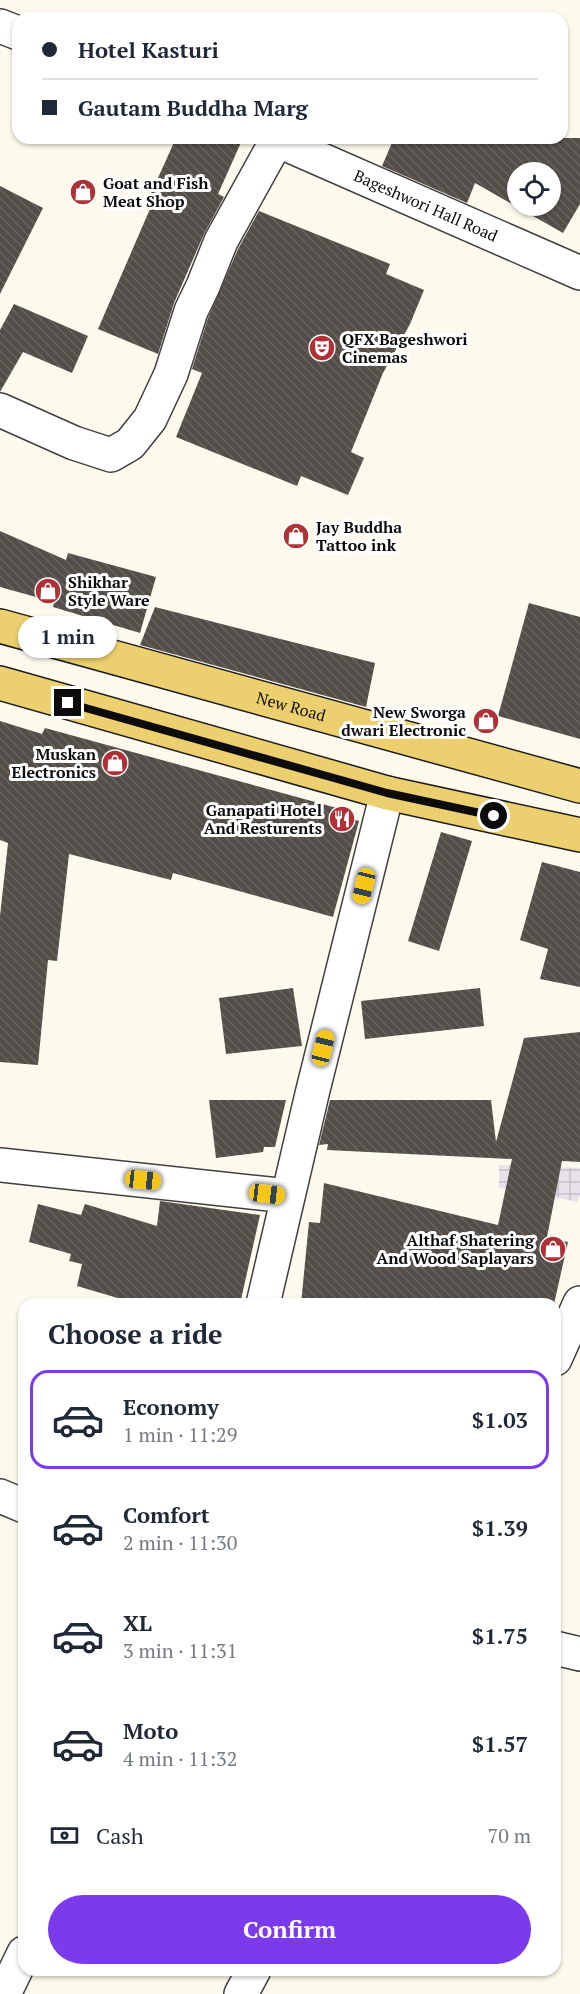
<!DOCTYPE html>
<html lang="en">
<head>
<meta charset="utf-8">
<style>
  :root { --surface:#fff; --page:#f2f2f3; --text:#1f2937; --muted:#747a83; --line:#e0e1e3; --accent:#7c3aed }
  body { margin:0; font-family:"PT Serif",serif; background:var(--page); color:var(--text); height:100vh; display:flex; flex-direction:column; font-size:22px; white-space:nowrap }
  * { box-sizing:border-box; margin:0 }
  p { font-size:20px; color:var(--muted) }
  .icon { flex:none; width:33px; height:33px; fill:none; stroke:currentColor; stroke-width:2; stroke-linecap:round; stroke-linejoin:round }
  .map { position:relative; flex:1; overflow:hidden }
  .sheet { position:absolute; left:18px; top:1298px; width:543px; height:678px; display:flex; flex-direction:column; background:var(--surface); border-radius:18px; box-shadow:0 2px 4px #0004 }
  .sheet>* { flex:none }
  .hud { position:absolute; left:12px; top:12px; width:556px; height:132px; border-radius:18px; box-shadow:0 2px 4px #0004; display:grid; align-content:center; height:132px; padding:0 30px; background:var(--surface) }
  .controls { position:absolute; left:507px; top:162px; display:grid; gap:12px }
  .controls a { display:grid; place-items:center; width:54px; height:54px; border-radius:50%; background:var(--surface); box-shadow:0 2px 4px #0004; font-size:30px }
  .end { position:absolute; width:27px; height:27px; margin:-14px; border:8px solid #0c0c0c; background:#fff; box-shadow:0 0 0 3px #fff }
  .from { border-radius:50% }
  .bubble { position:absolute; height:42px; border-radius:21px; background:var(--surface); box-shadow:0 2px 4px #0004; font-size:20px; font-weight:700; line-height:42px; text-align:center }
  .car { position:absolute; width:18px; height:36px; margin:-18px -9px; border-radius:8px; box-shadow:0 0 4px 2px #0007; background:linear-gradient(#f5c518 24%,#345 0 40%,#f5c518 0 76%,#345 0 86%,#f5c518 0) }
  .hud b { display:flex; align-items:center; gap:21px; height:57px; font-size:22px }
  .hud b+b { border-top:2px solid var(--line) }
  .hud i { width:15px; height:15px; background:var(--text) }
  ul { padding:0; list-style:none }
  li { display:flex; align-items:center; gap:18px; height:99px; margin:0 12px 9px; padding:0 18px; border:3px solid transparent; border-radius:18px }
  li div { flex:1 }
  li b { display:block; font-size:22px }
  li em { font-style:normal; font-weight:700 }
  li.selected { border-color:var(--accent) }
  li>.icon { width:54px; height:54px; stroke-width:1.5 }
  h2 { padding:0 30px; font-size:27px; line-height:72px }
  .pay { display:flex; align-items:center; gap:15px; height:66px; padding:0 30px; font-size:22px }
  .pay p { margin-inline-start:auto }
  .action { display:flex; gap:12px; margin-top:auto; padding:12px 30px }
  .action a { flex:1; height:69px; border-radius:36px; background:var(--accent); color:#fff; font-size:24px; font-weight:700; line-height:69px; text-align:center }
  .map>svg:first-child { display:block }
  .industrial { fill:url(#industrial-grid) }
  .building { fill:url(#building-back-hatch); fill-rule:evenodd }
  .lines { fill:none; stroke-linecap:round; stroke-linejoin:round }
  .minor-casing { stroke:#3f3f3f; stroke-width:36 }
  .major-casing { stroke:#1d1d1d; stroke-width:36 }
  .minor { stroke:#fff; stroke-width:33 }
  .major { stroke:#eccf6e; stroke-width:33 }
  .route { stroke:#0c0c0c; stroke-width:8 }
  .labels { text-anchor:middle; stroke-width:6; stroke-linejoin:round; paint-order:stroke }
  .poi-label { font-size:16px; font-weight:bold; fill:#0c0c0c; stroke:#fff; text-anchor:start }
  .street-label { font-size:16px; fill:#0c0c0c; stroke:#fff }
</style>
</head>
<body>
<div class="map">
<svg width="580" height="1994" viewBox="0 0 580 1994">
  <defs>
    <pattern id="industrial-grid" width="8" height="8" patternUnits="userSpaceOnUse" patternTransform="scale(1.5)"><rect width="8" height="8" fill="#e9e1ea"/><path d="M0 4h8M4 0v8" fill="none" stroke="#c7c0c8"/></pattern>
    <pattern id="building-back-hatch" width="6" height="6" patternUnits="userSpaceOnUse" patternTransform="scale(1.5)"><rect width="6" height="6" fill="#544e49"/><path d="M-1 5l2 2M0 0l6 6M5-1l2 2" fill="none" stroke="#68635f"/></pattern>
  </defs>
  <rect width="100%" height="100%" fill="#fdfaed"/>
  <path class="industrial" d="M499,1165L580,1168V1195L577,1202L541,1194L499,1188Z"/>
  <g class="building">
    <path d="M176,138H243L218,194L224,197L204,234L174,303L158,354L98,329L153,202L148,200Z"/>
    <path d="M394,138H580V204L563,233L475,183L467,203L382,166ZM518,172H550V206H518Z"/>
    <path d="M0,186L43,208L0,294Z"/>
    <path d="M259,211L390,264L386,274L424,290L410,324L383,373L351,452L364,458L348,495L301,476L297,486L176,437L202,373L192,369L208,318L238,249Z"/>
    <path d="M14,304L88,336L72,373L23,352L0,392V330Z"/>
    <path d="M0,531L66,560L68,553L156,577L140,633L53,607L54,602L0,587Z"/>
    <path d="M529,603L580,617V739L498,716Z"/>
    <path d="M155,607L375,663L366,707L140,645Z"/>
    <path d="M0,721L42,734L45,728L337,808L336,814L359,821L333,917L173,873L171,880L69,854L57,961L48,960L38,1065L0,1062V916L8,843L0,840Z"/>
    <path d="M441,832L472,841L439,951L408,941Z"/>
    <path d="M542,862L580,872V987L540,979L548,949L520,940Z"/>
    <path d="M293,988L302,1046L226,1054L219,998Z"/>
    <path d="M480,988L484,1026L365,1039L361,1001Z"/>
    <path d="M580,1032V1162L562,1161L547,1237L568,1242L554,1304H301L309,1222L320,1223L324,1183L498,1225L512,1159L327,1150L328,1144L319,1145L330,1100H491L496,1142L524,1038Z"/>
    <path d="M209,1100H286L275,1147H264L263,1152L216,1158Z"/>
    <path d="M160,1201L260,1215L240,1304H138L77,1286L82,1264L69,1261L71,1254L29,1242L38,1204L81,1215L85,1204L157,1226Z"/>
  </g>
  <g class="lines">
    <defs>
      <g id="minor">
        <path d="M0,26L18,33"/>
        <path id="s1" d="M272,138L580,273"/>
        <path d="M0,410L74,443L111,455L130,444L150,419L171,374L191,311L203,286L221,241L277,140"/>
        <path d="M0,1165L288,1196"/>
        <path d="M263,1304L312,1094L387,793"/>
        <path d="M555,1359L580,1303"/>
        <path d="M0,1496L24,1506"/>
        <path d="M555,1648L580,1654"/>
        <path d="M4,1994L24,1953"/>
        <path d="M241,1994L254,1970"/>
      </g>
      <g id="major">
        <path id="s2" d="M0,626L580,786"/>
        <path d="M0,683L387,793L580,835"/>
      </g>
    </defs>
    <use href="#minor" class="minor-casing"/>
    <use href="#major" class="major-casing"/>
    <use href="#minor" class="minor"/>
    <use href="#major" class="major"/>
  </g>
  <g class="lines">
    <path class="route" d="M68,703L387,793L494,816"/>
  </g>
  <defs>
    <symbol id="shop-disc" viewBox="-11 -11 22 22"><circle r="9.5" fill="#af3135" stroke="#fff"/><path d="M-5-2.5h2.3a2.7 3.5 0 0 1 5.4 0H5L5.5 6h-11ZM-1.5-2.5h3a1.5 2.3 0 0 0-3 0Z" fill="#fff"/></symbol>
    <symbol id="theatre-disc" viewBox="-11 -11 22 22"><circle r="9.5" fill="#af3135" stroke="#fff"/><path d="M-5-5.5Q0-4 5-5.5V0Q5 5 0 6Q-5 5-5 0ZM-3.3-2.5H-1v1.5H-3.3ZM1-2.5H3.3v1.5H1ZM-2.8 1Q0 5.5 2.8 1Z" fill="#fff"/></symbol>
    <symbol id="restaurant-disc" viewBox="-11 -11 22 22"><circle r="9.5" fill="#af3135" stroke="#fff"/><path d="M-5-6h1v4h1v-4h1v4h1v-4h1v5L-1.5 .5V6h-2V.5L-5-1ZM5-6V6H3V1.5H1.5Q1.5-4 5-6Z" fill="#fff"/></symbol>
  </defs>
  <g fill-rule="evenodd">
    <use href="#shop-disc" x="68" y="177" width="30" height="30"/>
    <use href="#theatre-disc" x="307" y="333" width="30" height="30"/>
    <use href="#shop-disc" x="281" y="521" width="30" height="30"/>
    <use href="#shop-disc" x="33" y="576" width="30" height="30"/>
    <use href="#shop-disc" x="471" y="706" width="30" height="30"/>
    <use href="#shop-disc" x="100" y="748" width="30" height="30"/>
    <use href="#restaurant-disc" x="327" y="804" width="30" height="30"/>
    <use href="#shop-disc" x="538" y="1234" width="30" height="30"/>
  </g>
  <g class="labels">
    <g class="poi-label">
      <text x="103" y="189">Goat and Fish<tspan x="103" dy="18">Meat Shop</tspan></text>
      <text x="342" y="345">QFX Bageshwori<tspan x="342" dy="18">Cinemas</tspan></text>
      <text x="316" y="533">Jay Buddha<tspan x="316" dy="18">Tattoo ink</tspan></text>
      <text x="68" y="588">Shikhar<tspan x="68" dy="18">Style Ware</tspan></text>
      <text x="466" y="718" text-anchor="end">New Sworga<tspan x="466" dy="18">dwari Electronic</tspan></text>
      <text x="96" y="760" text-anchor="end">Muskan<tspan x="96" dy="18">Electronics</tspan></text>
      <text x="322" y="816" text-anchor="end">Ganapati Hotel<tspan x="322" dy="18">And Resturents</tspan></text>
      <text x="534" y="1246" text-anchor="end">Althaf Shatering<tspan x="534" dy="18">And Wood Saplayars</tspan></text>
    </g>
    <g class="street-label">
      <text dy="6" stroke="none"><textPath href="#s1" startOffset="168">Bageshwori Hall Road</textPath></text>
      <text dy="6" stroke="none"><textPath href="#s2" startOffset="302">New Road</textPath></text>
    </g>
  </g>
</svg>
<div class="controls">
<a><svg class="icon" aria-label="locate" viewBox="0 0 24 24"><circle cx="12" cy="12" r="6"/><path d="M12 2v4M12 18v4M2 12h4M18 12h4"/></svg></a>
</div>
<i class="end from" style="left:494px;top:816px"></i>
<i class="end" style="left:68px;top:703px"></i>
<div class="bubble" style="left:18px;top:616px;width:99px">1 min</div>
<i class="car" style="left:364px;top:886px;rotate:194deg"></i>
<i class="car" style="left:323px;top:1048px;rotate:14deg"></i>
<i class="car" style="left:143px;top:1180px;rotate:96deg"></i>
<i class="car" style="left:267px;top:1194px;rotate:97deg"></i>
<div class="hud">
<b><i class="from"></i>Hotel Kasturi</b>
<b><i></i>Gautam Buddha Marg</b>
</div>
<section class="sheet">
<h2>Choose a ride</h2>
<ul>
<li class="selected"><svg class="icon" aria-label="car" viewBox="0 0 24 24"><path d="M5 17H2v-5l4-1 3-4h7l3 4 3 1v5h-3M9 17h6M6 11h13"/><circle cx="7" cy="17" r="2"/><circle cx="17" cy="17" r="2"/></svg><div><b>Economy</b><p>1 min · 11:29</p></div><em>$1.03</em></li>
<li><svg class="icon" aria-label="car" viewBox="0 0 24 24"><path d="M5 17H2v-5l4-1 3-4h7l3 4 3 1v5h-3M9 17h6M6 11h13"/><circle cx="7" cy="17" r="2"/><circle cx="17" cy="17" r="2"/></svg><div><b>Comfort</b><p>2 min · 11:30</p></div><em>$1.39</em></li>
<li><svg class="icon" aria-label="car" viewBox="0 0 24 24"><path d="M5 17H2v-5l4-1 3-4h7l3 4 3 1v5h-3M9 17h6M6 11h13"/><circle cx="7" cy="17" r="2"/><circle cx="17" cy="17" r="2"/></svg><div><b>XL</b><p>3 min · 11:31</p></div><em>$1.75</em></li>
<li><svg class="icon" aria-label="car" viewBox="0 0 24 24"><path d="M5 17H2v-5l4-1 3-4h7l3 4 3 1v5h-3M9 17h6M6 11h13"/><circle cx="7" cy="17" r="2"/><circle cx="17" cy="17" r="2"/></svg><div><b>Moto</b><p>4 min · 11:32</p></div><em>$1.57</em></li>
</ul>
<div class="pay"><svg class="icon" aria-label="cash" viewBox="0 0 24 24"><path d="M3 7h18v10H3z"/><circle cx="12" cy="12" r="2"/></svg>Cash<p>70 m</p></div>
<div class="action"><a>Confirm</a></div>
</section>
</div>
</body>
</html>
